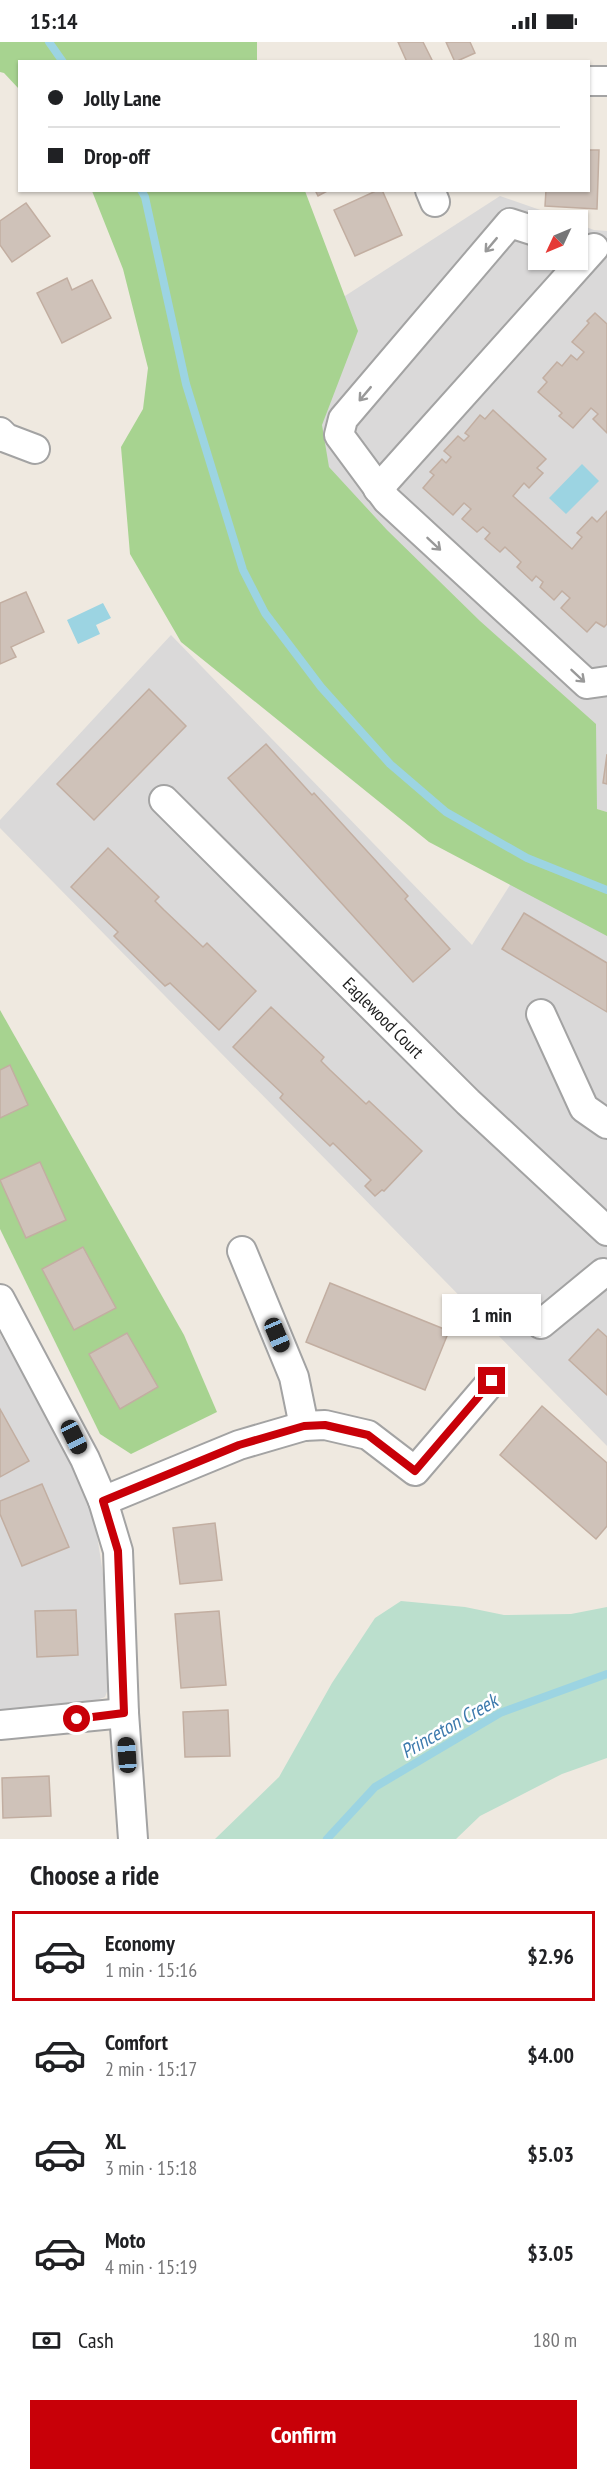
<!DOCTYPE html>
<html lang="en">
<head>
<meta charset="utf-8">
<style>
  :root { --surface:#fff; --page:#f6f6f6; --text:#202124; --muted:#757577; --line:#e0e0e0; --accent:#c80008 }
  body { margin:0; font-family:"PT Sans Narrow",sans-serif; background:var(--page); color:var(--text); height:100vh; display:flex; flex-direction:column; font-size:22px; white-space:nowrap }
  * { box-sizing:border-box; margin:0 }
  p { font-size:20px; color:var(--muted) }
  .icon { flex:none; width:33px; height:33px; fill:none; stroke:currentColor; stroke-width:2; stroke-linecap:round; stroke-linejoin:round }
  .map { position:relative; height:1797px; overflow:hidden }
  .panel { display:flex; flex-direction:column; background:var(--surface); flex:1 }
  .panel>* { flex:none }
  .banner { position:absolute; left:18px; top:18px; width:572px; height:132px; border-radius:0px; box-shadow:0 2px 4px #0004; display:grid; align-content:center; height:132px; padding:0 30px; background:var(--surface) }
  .needle { width:39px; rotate:226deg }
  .fabs { position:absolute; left:528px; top:168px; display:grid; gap:12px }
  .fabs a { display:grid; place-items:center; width:60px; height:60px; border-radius:0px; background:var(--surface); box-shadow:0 2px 4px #0004; font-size:30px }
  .end { position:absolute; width:27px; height:27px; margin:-14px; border:8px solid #c80008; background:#fff; box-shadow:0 0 0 3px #fff }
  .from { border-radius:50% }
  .bubble { position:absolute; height:42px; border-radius:0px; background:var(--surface); box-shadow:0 2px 4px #0004; font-size:20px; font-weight:700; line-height:42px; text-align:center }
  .car { position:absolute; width:18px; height:36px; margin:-18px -9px; border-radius:8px; box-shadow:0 0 4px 2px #0007; background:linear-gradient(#222 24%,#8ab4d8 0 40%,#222 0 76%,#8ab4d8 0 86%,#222 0) }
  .banner b { display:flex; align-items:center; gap:21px; height:57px; font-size:22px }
  .banner b+b { border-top:2px solid var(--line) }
  .banner i { width:15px; height:15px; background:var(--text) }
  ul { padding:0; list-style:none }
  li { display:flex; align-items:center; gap:18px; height:90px; margin:0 12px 9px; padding:0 18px; border:3px solid transparent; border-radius:0px }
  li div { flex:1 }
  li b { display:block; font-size:22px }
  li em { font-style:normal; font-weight:700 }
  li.active { border-color:var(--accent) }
  li>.icon { width:54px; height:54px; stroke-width:1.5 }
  h2 { padding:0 30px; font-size:27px; line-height:72px }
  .pay { display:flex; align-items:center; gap:15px; height:66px; padding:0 30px; font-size:22px }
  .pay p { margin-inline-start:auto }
  .button { display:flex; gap:12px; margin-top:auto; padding:12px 30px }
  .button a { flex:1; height:69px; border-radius:0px; background:var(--accent); color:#fff; font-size:24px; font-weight:700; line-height:69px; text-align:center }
  .status { display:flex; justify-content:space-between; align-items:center; height:42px; padding:0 30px; background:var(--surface); direction:ltr }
  .status svg { height:16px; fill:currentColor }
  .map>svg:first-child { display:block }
  .residential { fill:#dad9d9 }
  .forest { fill:#a7d390 }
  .wetland { fill:#bbdfcd }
  .water { fill:#9cd4e2 }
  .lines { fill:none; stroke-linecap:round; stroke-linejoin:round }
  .stream { stroke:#9cd4e2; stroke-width:8 }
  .building { fill:#cfc2b9; stroke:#c2aea1; stroke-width:1.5 }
  .minor-casing { stroke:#a3a3a3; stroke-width:32 }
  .minor { stroke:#fff; stroke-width:28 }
  .oneway { stroke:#999 }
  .route { stroke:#c80008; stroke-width:8 }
  .labels { text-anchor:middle; stroke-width:5; stroke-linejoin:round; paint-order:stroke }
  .street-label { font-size:18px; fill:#1c1c1c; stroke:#fff }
  .water-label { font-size:20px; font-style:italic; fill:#3d7aad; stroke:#fff }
</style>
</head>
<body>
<div class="status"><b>15:14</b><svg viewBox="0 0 49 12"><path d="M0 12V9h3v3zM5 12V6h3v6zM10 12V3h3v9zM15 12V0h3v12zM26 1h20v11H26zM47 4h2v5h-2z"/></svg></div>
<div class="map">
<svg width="607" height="1797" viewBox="0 0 607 1797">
  <rect width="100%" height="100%" fill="#efe9e0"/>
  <g class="residential">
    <path d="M500,154L569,178H538V218H578V182L594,188L607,189V770L597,767L294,421L331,263Z"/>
    <path d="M171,593L472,903L517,832L607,867V1404L0,786V778Z"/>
    <path d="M0,1292L63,1404L94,1474L108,1564L111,1639L105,1655L86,1662L0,1669Z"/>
  </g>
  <g class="forest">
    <path d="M0,0H257V19L20,20L19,47L4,31L0,30Z"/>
    <path d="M92,149H305L358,289L322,383L329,425L387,488L480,579L596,682L597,767L607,770V894L429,800L181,600L130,512L121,405L143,367L148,326L123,227Z"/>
    <path d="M0,968L184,1293L217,1370L131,1412L100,1392L0,1187Z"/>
  </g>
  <path class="wetland" d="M401,1559L465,1565L504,1573L571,1572L607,1565V1716L562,1732L480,1774L456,1797H215L279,1735L332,1641L375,1576Z"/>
  <g class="water">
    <path d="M582,422L599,439L566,472L549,456Z"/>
    <path d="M103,561L111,576L96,583L100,592L78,602L67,578Z"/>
  </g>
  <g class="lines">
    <g class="stream">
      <path d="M49,0L63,20"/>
      <path d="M141,148L145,155L186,342L243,528L265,571L321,645L390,722L446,770L527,816L607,848"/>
      <path d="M327,1797L375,1745L500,1671L607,1632"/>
    </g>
  </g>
  <g class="building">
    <path d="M398,0H423L433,20H407Z"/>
    <path d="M446,0H470L475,11L455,20Z"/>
    <path d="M588,108H599L597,167L545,164L546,148H588Z"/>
    <path d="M315,148H329L318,154Z"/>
    <path d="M378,148H382L402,193L355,214L334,168Z"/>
    <path d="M26,161L50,194L12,220L0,203V179Z"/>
    <path d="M67,236L72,248L92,238L111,276L62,301L37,251Z"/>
    <path d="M595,271L607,282V391L593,377L598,372L591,366L573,386L559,374L562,371L538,350L547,340L543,336L557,320L562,324L571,313L577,318L584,310L572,300L589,281L587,279Z"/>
    <path d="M493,368L546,417L537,426L543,431L529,446L524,441L513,454L572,507L582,495L577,491L592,475L597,480L607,469V582L604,585L596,580L587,590L561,566L570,556L562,549L554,558L540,545L543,540L536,534L532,539L517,525L521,520L505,505L500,510L485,497L490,491L483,485L477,490L462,477L471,467L464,461L453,473L423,446L434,433L430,430L442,417L446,421L451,415L444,409L458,394L464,399L469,394L465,391L480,373L485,377Z"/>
    <path d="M26,550L44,590L11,605L16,615L0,622V561Z"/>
    <path d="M149,647L186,684L94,778L57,742Z"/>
    <path d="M266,702L312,753L314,751L408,854L405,857L450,907L413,940L228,736Z"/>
    <path d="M607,712V742L603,741Z"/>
    <path d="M108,806L159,855L155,859L164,868L203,905L207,901L256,949L219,988L170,941L165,944L114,894L118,890L71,845Z"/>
    <path d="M524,871L607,921V970L502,907Z"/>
    <path d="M271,965L324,1015L321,1019L330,1028L366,1062L369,1059L422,1109L384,1149L382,1148L375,1154L365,1144L371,1138L333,1101L330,1104L283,1059L280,1056L283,1052L233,1005Z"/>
    <path d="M10,1023L28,1063L0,1076V1028Z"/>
    <path d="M40,1120L66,1178L26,1196L0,1138Z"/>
    <path d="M83,1205L116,1266L74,1288L42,1227Z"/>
    <path d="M330,1241L449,1289L425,1348L306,1300Z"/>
    <path d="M598,1287L607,1295V1353L569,1318Z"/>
    <path d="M127,1291L158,1345L120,1367L89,1312Z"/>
    <path d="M542,1364L607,1421V1484L596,1497L500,1413Z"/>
    <path d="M0,1367L29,1419L0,1435Z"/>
    <path d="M42,1442L69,1505L22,1524L0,1472V1459Z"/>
    <path d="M215,1481L222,1538L180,1542L173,1486Z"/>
    <path d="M76,1568L78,1613L37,1615L35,1569Z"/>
    <path d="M219,1569L226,1643L181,1646L175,1572Z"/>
    <path d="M228,1668L230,1714L185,1715L183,1670Z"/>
    <path d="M49,1734L51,1774L3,1776L2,1736Z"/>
  </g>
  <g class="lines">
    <defs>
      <g id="minor">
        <path d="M588,39H607"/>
        <path d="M430,148L435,160"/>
        <path d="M538,190L510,181L343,377L339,393L387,458L587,642L607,639"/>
        <path d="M0,390L6,396L35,407"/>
        <path d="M378,447L594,206"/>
        <path d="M164,758L468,1060L607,1189"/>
        <path d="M541,972L584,1066L607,1082"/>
        <path d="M242,1209L294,1335L304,1384"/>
        <path d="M0,1257L85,1417L103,1459L118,1509L124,1671L133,1797"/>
        <path d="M541,1282L603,1231"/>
        <path d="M103,1459L239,1403L304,1384L325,1383L368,1393L415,1429L492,1339"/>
        <path d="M0,1683L124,1671"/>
      </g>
    </defs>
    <use href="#minor" class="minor-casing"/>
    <use href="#minor" class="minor"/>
  </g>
  <defs><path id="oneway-shaft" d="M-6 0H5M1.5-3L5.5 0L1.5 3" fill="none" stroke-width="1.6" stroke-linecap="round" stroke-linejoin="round" transform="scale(1.5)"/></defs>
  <g class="oneway">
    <use href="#oneway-shaft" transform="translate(491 203) rotate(130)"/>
    <use href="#oneway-shaft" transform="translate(365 352) rotate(130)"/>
    <use href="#oneway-shaft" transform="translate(434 502) rotate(43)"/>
    <use href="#oneway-shaft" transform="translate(578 634) rotate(43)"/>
  </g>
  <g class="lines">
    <path class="route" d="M77,1677L124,1671L118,1509L103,1459L239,1403L304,1384L325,1383L368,1393L415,1429L492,1339"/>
  </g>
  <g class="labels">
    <g class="street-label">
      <text transform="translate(383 976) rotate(45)" y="6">Eaglewood Court</text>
    </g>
    <g class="water-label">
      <text transform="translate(449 1684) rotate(-30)" y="7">Princeton Creek</text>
    </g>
  </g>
</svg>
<div class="fabs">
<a><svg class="needle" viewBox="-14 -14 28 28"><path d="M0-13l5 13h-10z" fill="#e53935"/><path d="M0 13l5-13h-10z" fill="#757577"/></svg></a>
</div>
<i class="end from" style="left:77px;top:1677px"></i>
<i class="end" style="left:492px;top:1339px"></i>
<div class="bubble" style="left:442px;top:1252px;width:99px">1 min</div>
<i class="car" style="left:277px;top:1293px;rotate:157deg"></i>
<i class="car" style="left:74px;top:1395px;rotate:154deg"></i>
<i class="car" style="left:127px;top:1713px;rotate:356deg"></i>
<div class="banner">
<b><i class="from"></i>Jolly Lane</b>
<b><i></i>Drop-off</b>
</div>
</div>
<section class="panel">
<h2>Choose a ride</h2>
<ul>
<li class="active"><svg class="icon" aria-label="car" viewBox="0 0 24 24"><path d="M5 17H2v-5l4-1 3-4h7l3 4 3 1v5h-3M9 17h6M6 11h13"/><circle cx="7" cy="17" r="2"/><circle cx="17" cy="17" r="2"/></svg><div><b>Economy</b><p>1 min · 15:16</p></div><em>$2.96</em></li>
<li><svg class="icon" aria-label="car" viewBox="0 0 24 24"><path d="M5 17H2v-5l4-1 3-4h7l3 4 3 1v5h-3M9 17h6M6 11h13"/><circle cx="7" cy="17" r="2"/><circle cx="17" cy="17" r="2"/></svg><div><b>Comfort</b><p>2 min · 15:17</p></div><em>$4.00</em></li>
<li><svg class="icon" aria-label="car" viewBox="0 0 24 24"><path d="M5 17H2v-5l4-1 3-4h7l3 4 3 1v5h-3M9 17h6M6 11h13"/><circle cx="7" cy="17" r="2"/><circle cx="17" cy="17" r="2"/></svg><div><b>XL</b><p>3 min · 15:18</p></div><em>$5.03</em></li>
<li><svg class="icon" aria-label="car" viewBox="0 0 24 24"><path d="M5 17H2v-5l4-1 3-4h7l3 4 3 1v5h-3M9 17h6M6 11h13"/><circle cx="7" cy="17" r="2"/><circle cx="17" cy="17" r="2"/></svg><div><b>Moto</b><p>4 min · 15:19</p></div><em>$3.05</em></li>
</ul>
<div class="pay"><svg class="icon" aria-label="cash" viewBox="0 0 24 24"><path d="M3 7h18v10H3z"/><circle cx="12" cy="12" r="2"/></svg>Cash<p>180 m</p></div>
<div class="button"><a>Confirm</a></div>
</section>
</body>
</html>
